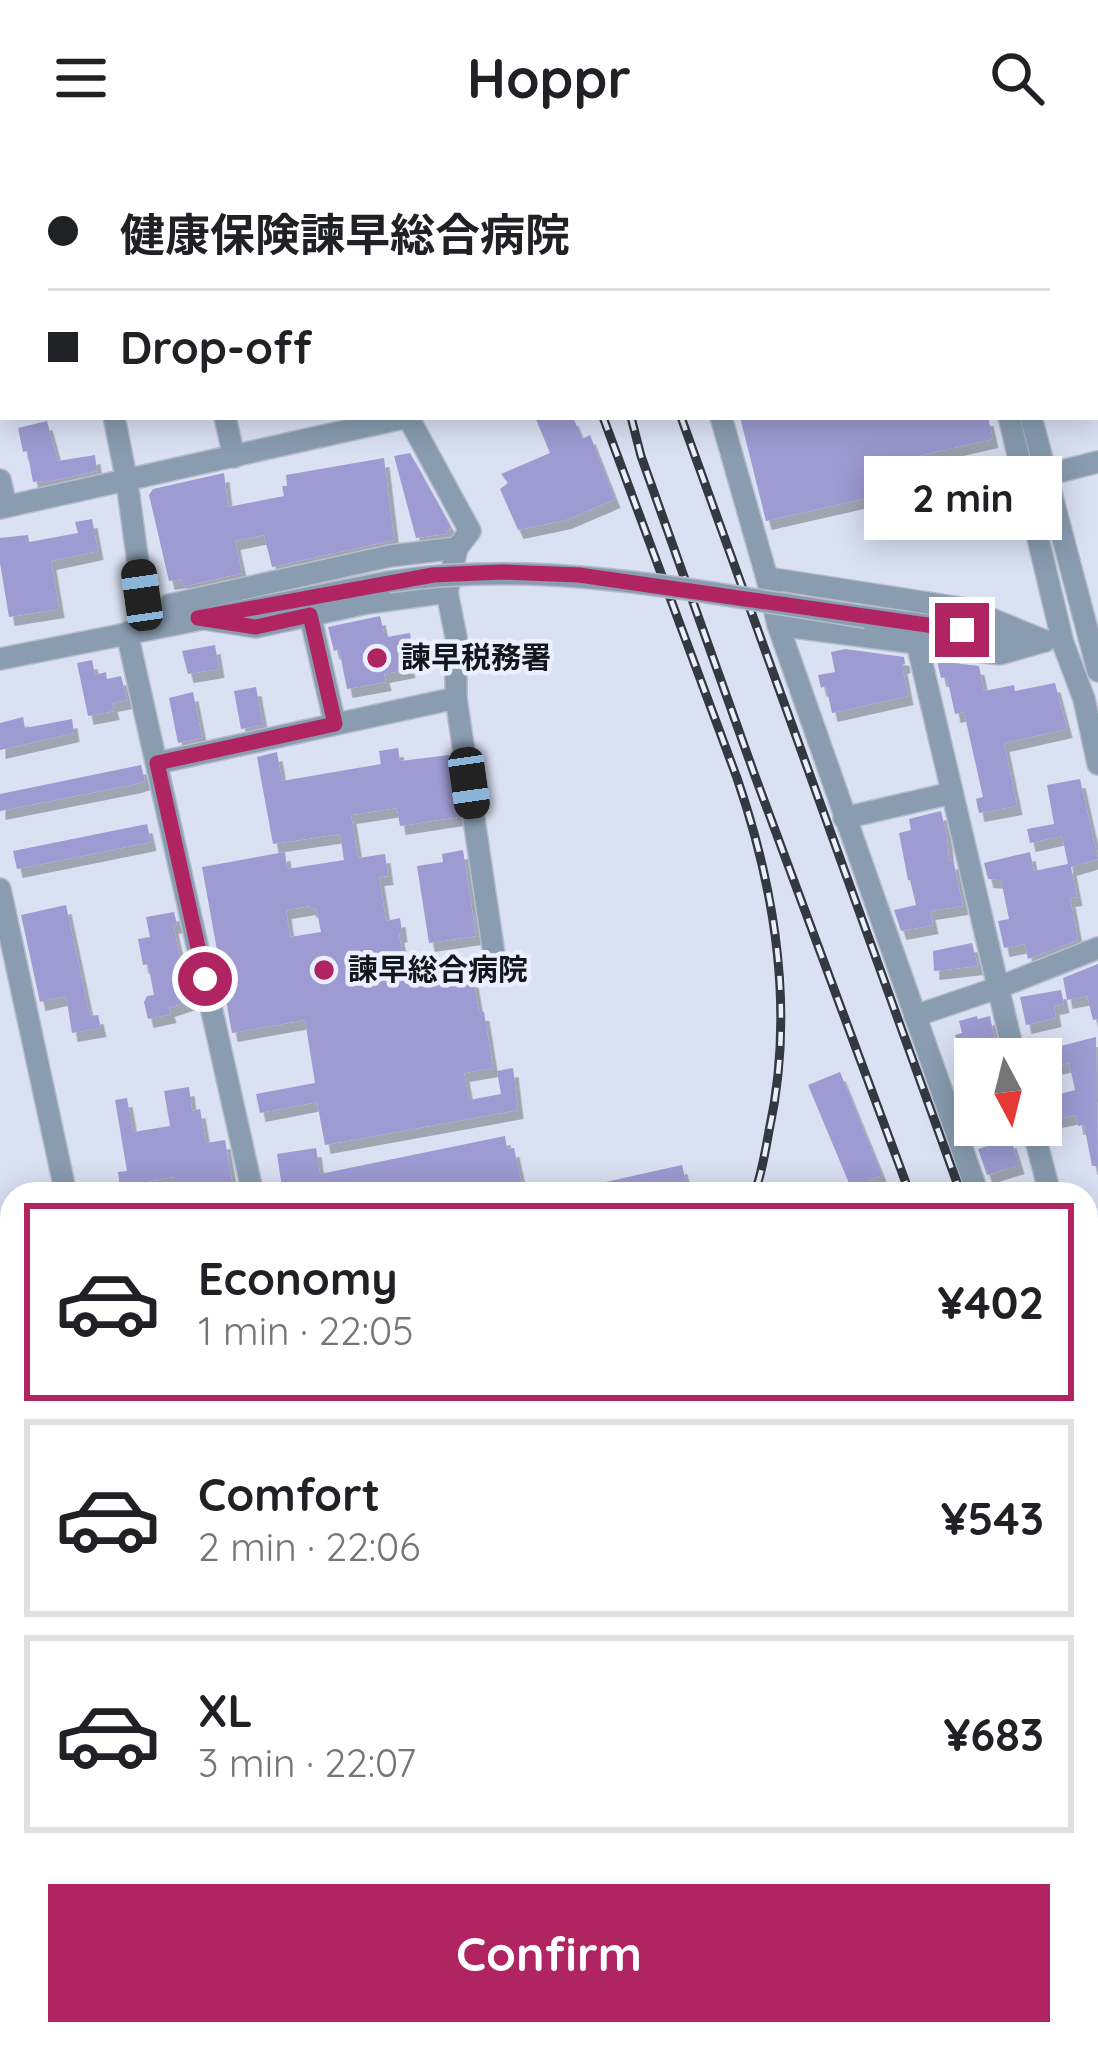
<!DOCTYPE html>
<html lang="en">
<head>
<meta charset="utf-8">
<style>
  :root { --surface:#fff; --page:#f6f6f6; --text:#202124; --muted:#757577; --line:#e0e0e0; --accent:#b02561 }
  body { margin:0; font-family:Quicksand,"Noto Sans JP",sans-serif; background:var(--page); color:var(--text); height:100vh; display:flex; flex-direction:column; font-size:45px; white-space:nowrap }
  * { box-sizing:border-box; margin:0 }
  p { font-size:39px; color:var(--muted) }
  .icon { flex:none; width:66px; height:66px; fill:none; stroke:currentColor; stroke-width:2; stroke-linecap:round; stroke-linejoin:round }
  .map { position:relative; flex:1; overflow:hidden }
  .details { position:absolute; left:0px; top:1026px; width:1098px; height:864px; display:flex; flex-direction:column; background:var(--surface); border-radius:36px 36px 0 0; box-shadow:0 6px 30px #0003 }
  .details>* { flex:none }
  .guide { position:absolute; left:0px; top:0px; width:1098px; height:264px; box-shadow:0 6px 30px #0003; display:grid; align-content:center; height:264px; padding:0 48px; background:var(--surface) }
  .needle { width:78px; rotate:173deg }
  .buttons { position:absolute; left:954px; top:882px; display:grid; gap:24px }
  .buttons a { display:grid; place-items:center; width:108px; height:108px; border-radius:0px; background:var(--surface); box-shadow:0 6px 30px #0003; font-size:60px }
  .end { position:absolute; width:54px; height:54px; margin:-27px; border:15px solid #b02561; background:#fff; box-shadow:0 0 0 6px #fff }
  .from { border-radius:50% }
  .bubble { position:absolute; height:84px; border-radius:0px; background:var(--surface); box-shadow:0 6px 30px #0003; font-size:39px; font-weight:800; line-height:84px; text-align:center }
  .car { position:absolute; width:36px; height:72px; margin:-36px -18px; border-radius:15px; box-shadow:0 0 9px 3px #0007; background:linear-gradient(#222 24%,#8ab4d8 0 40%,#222 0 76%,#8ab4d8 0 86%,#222 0) }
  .guide b { display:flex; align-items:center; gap:42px; height:114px; font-size:45px }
  .guide b+b { border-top:3px solid var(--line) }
  .guide i { width:30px; height:30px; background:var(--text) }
  ul { padding:21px 0 0; list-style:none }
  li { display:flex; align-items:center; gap:36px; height:198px; margin:0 24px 18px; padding:0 24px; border:6px solid var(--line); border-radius:0px }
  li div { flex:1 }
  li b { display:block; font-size:45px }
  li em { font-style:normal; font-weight:800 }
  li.current { border-color:var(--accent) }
  li>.icon { width:108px; height:108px; stroke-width:1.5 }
  .action { display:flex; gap:24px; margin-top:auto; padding:24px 48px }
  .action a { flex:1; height:138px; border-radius:0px; background:var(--accent); color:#fff; font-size:48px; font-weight:800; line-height:138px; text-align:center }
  header { display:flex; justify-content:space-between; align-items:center; height:156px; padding:0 48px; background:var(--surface); font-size:54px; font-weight:800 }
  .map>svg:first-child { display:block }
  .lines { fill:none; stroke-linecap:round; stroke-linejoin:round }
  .river { stroke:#8ccff0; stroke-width:27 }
  .building { fill:#9e9bd3; fill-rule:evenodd; filter:url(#shadow) }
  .minor-casing { stroke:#b6bccc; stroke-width:24 }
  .minor { stroke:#899cb0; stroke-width:21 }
  .rail-casing { stroke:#343840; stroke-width:9 }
  .rail { stroke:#e9effc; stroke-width:4.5; stroke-dasharray:14; stroke-linecap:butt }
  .minor-bridge-casing { stroke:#b6bccc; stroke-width:24; stroke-linecap:butt }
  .minor-bridge { stroke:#899cb0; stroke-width:21 }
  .route { stroke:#b02561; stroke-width:15 }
  .poi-dot { fill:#b02561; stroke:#e9effc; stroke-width:4.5 }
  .labels { text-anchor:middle; stroke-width:9; stroke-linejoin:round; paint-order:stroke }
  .poi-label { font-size:30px; font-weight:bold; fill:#13161c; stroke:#e9effc; text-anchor:start }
</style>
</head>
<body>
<header><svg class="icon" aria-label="menu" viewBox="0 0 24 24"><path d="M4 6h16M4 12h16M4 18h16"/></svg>Hoppr<svg class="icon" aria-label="search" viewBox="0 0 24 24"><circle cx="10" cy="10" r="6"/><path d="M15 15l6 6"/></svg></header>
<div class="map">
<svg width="1098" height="1890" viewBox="0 0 1098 1890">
  <defs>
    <filter id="shadow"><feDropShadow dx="5.5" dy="9" stdDeviation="0" flood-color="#0004"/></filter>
  </defs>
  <rect width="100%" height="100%" fill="#dae1f3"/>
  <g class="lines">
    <path class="river" d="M228,1878L231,1890"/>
  </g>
  <g class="building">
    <path d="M535,261H573L582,283L590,279L615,343L566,364L518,374L500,333L508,327L501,318L550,297Z"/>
    <path d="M740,261H988L993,283L878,309L885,338L766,365Z"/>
    <path d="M47,265L58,305L95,299L97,315L42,327V325L33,326L27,295L23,296L18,272Z"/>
    <path d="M410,297L451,371L446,378L416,382L394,300Z"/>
    <path d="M384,302L394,384L272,411L264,379L235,385L242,417L183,431L182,423L169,425L149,339L153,333L224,317L228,351L284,340L282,330H287L286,319Z"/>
    <path d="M92,363L98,395L51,405L59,453L9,461L0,407V382L28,379L29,386L78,377L75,366Z"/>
    <path d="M380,460L384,477H387V481L410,477L414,508L409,509L410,513L384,518L386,526L347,533L339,493L334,495L328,471Z"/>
    <path d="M215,489L219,513L188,518L182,495Z"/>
    <path d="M845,493L904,501L905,508L902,509L908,540L832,557L826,530L821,532L818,519L835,516L831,496Z"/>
    <path d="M92,504L95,519L106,516L107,523L121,520L127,544L112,547L114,555L88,560L77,507Z"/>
    <path d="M937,505L979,510L984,535L1014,529L1015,535L1055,527L1067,573L1004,587L1017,650L979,657L976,643L983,641L964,556L955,558L947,521L941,522Z"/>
    <path d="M256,531L263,569L241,573L234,535Z"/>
    <path d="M193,536L202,582L178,587L169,542Z"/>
    <path d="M23,561L25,572L72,563L74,577L0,594V567Z"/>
    <path d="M398,592L400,605L449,599L458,661L400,670L397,652L351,659L358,702L385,698L388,720L379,721L386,765L400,762L402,777L399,778L404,807L427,803L431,829L473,822L479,856H484L493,912L464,917L469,944L501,938L497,915L513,912L518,954L325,989L317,946L260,957L256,938L315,927L305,864L232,877L202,711L285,696L287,713L344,704L340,678L273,688L257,601L277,596L282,625L381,608L379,595ZM310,750L311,753L316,752L321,776L290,781L286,754Z"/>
    <path d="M141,609L145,625L136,628L0,655V638Z"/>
    <path d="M1080,623L1098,703L1071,711L1077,741L1070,742L1078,784L1028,803L1025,788L1004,792L998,765L1009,763L1001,724L988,723L984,707L1030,696L1034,715L1068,708L1062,680L1030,687L1027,673L1054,668L1047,629Z"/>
    <path d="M941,655L947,681L949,705L953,704L963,750L930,755L933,769L901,775L894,754L916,749L910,724H908L899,677L911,674L909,663Z"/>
    <path d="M147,668L151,686L17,713L13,695Z"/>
    <path d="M463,694L476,780L429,787L417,710L443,706L442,698Z"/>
    <path d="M66,749L88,852L91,860L98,859L101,872L72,877L66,840L40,846L21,759Z"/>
    <path d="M174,756L177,768L173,769L183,814L187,813L194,844L169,852L171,858L148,863L144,846L147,840L154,839L148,808L143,809L138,783L150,781L146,761Z"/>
    <path d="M972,787L978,810L934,815L933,795Z"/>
    <path d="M1098,808V863L1093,864L1087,840L1067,844L1063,822Z"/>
    <path d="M1061,834L1064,848L1054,850L1056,862L1026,869L1020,841Z"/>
    <path d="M977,860L978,863L990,860L995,885L975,891V939L961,942L954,918L965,916L955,879L962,877L959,865Z"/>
    <path d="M1096,881L1098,1010H1092L1084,969L1078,970L1076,959L1046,965L1041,957V943L1075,934L1069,907L1041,913V895Z"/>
    <path d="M840,916L882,1019L851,1032L808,929Z"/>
    <path d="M189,931L192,955L200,953L206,987L225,984L233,1031L206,1036L205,1031L176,1036L174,1021L120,1031L118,1016L127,1015L115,944L127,942L133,976L170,970L164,935Z"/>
    <path d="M505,980L507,993L514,992L524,1038H371L370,1032L345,1038H283L277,998L316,992L320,1018Z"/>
    <path d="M1011,983L1019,1009L987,1019L978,993Z"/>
    <path d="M682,1009L689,1038H574V1033Z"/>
    <path d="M1098,1188V1261H1090L1086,1189Z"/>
  </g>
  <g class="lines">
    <defs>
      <g id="minor">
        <path d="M44,0L45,3"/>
        <path d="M272,0L273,3"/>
        <path d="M398,0L400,3"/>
        <path d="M659,0L660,3"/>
        <path d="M790,0V3"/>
        <path d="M939,0L940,3"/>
        <path d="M962,0L963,3"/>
        <path d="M184,3L191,0"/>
        <path d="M344,3L345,0"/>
        <path d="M0,74L3,73"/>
        <path d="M1095,227L1098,226"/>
        <path d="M114,261L127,326L147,472"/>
        <path d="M225,261L234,301"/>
        <path d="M408,261L470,375L457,392L447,436"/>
        <path d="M721,261L767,422L778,469L978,1038"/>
        <path d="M1009,261L1063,487L1084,543L1098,608"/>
        <path d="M1031,261L1098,515"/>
        <path d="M1046,319L1098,306"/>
        <path d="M0,324L6,350"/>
        <path d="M0,352L408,261"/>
        <path d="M767,422L967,453L1045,485"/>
        <path d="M310,459L335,568"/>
        <path d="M866,461L1015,481"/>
        <path d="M198,462L256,471L367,447L447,436L456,481V542L494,798"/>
        <path d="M778,469L1000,498L1045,485"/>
        <path d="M148,472L169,449L390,400L457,392"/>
        <path d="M127,477L253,1038"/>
        <path d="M917,487L1015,903"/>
        <path d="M0,503L388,426"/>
        <path d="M157,607L456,542"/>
        <path d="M844,662L952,637"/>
        <path d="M0,733L66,1038"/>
        <path d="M915,860L997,832L1098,792"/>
        <path d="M1032,969L1050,1038"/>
        <path d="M1086,1095L1098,1090"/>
        <path d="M1086,1332L1098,1337"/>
        <path d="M0,1515L12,1546"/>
        <path d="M1086,1687L1098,1722"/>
        <path d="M0,1828L12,1838"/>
        <path d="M57,1878L71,1890"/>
        <path d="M165,1878L169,1890"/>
        <path d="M21,1890L32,1878"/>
        <path d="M112,1890L137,1878"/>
      </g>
    </defs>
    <use href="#minor" class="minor-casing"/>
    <use href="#minor" class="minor"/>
    <defs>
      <g id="rail">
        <path d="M514,0L515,3"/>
        <path d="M539,0L541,3"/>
        <path d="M582,0L583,3"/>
        <path d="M603,261L737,622C776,736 795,856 769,975C765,996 762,1018 754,1038"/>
        <path d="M631,261L641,300L755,620L910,1038"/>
        <path d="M681,261L961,1038"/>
        <path d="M1086,1388L1098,1422"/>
        <path d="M1086,1423L1098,1457"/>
        <path d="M0,1454L12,1453"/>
        <path d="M1086,1506L1098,1537"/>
      </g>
    </defs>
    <use href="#rail" class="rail-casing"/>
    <use href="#rail" class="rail"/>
    <defs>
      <path id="minor-bridge" d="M388,426C547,401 707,438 866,461"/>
    </defs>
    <use href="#minor-bridge" class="minor-bridge-casing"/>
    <use href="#minor-bridge" class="minor-bridge"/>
  </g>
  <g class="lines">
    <path class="route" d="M205,823L157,607L335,568L310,459L256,471L198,462L433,419L502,416L579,419L962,474"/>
  </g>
  <g class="poi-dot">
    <circle cx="377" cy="502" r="12"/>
    <circle cx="324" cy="814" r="12"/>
  </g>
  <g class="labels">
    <g class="poi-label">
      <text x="401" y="512">諫早税務署</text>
      <text x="348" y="824">諫早総合病院</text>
    </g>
  </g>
</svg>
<div class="buttons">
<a><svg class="needle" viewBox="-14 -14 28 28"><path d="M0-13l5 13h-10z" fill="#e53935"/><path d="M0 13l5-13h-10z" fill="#757577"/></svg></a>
</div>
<i class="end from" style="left:205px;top:823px"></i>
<i class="end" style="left:962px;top:474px"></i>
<div class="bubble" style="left:864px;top:300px;width:198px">2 min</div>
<i class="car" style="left:142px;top:439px;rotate:352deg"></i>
<i class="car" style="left:469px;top:627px;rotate:172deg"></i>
<div class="guide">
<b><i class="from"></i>健康保険諫早総合病院</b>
<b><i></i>Drop-off</b>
</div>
<section class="details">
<ul>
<li class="current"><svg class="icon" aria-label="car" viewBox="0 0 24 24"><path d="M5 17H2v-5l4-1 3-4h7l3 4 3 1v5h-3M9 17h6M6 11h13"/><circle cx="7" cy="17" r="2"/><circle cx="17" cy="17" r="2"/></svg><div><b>Economy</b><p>1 min · 22:05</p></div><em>¥402</em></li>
<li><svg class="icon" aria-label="car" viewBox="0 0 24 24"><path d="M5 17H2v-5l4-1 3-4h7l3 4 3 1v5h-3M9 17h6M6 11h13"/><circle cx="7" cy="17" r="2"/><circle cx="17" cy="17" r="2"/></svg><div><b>Comfort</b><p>2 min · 22:06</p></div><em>¥543</em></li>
<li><svg class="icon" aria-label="car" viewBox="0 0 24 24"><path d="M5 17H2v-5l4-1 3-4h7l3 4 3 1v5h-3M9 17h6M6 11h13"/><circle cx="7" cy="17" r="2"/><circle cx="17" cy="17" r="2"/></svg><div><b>XL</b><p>3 min · 22:07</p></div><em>¥683</em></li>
</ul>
<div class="action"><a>Confirm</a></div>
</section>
</div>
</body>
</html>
